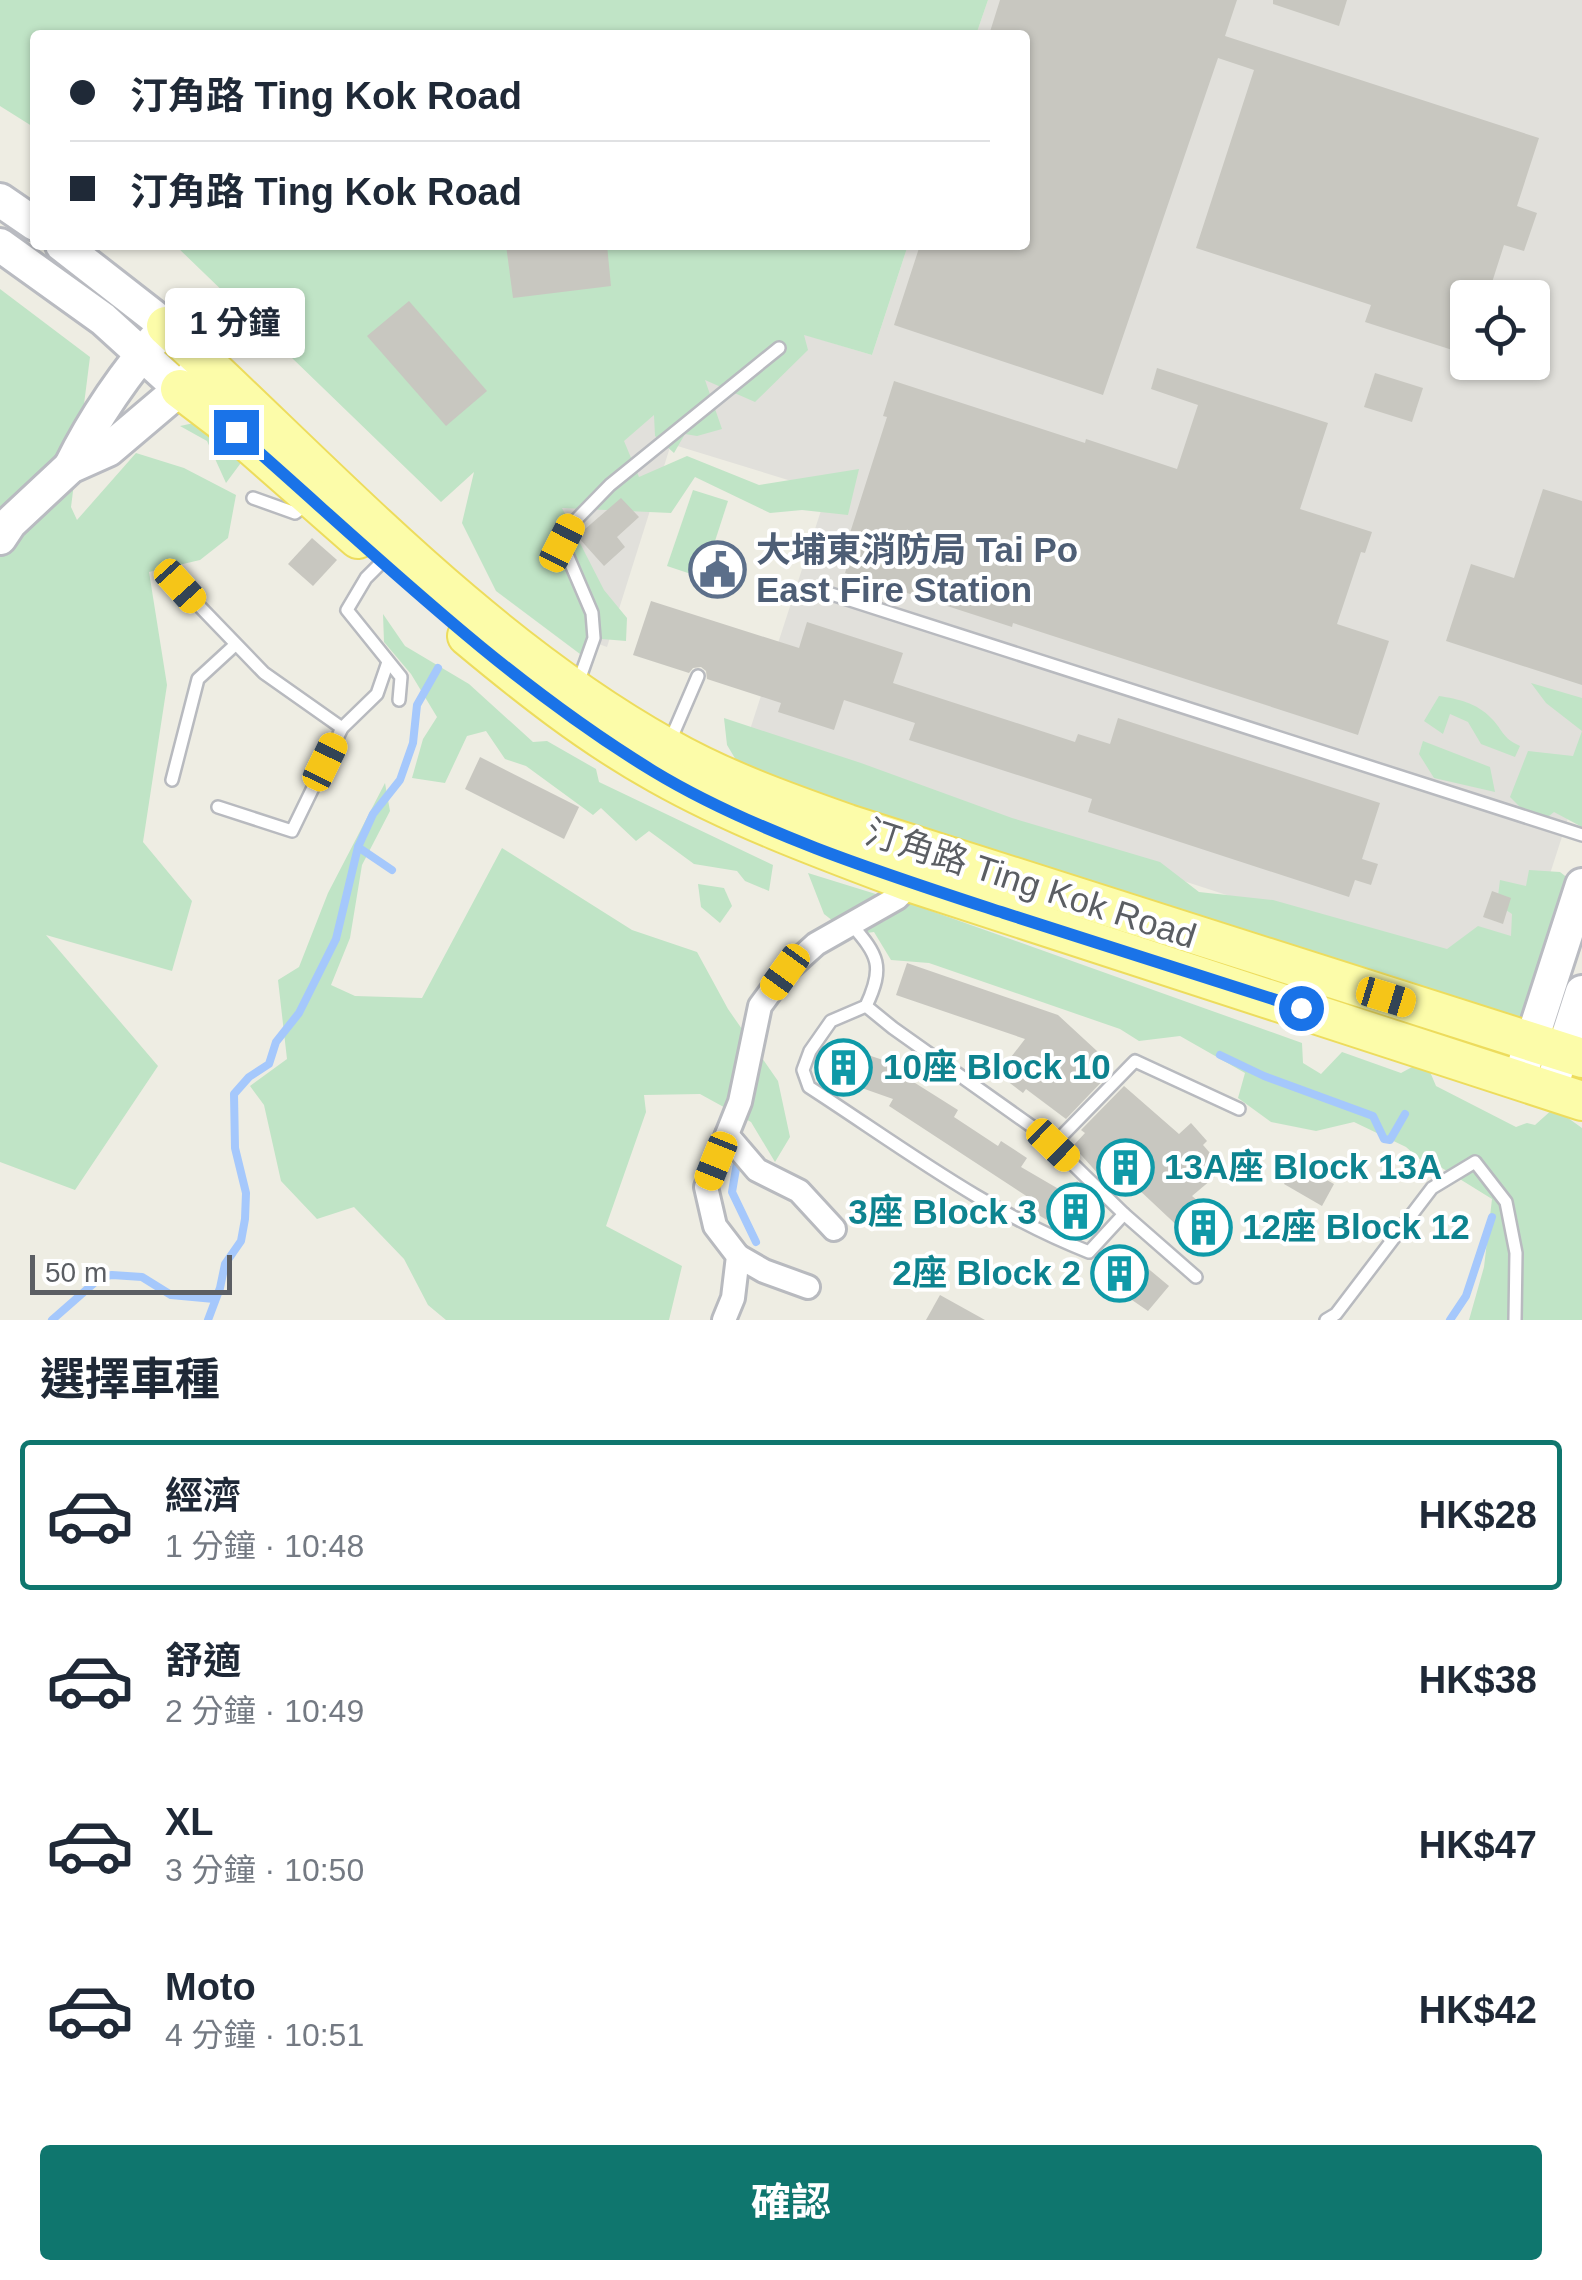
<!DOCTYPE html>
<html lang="zh-TW">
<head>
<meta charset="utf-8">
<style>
  :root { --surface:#fff; --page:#f6f6f7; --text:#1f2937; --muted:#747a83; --line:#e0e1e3; --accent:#0f766e }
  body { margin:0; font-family:Helvetica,"Noto Sans TC",sans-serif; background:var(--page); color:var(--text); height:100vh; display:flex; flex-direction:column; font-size:38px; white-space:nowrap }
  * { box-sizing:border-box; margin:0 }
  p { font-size:32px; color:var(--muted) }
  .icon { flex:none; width:55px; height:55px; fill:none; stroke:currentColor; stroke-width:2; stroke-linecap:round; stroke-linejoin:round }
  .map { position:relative; height:1320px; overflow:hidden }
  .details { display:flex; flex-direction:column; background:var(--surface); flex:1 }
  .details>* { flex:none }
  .top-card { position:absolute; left:30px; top:30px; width:1000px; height:220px; border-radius:10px; box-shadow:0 2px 8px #0004; display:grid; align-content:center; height:220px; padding:0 40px; background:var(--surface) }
  .buttons { position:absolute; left:1450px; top:280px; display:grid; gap:20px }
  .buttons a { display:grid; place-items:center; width:100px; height:100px; border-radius:10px; background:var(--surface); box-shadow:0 2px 8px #0004; font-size:50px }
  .scale { position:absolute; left:30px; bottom:25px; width:202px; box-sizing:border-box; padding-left:10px; border:5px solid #5b5e63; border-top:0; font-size:28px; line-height:35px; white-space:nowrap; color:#5b5e63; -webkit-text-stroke:8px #fff; paint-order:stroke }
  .end { position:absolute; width:45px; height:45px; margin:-22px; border:12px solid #1a73e8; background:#fff; box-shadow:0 0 0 5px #fff }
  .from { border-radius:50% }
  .bubble { position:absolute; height:70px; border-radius:10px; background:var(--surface); box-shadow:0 2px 8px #0004; font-size:32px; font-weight:700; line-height:70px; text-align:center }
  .car { position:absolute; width:30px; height:60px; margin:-30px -15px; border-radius:12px; box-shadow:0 0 8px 2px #0007; background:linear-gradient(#f5c518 24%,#345 0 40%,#f5c518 0 76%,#345 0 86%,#f5c518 0) }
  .top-card b { display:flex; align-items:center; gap:35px; height:95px; font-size:38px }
  .top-card b+b { border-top:2px solid var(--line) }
  .top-card i { width:25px; height:25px; background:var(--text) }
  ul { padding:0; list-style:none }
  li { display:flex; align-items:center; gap:30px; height:150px; margin:0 20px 15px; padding:0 20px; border:5px solid transparent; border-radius:10px }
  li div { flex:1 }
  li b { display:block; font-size:38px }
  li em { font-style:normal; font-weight:700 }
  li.selected { border-color:var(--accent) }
  li>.icon { width:90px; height:90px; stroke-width:1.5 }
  h2 { padding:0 40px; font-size:45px; line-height:120px }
  .button { display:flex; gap:20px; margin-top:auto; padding:20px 40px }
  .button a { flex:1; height:115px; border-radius:10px; background:var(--accent); color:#fff; font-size:40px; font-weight:700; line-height:115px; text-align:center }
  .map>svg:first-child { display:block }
  .industrial { fill:#e1e0db; fill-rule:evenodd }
  .green { fill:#c0e4c6 }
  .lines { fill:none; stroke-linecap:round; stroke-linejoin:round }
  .stream { stroke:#a5c8fc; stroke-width:8 }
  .building { fill:#c8c7c0 }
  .lane-casing { stroke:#b8babf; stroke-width:16 }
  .street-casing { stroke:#b8babf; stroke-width:28 }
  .secondary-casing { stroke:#b9bbc1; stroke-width:38 }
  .primary-casing { stroke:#eddc5d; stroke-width:42 }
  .lane { stroke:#fff; stroke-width:11 }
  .street { stroke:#fff; stroke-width:22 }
  .secondary { stroke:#fff; stroke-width:32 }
  .primary { stroke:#fcfca9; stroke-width:38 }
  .route { stroke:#1a73e8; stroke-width:12 }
  .labels { text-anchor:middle; stroke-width:8; stroke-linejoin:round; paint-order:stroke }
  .service-label { font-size:35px; font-weight:bold; fill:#4e5e75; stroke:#fff; text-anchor:start }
  .street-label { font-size:35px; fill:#5b5e63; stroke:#fff }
  .culture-label { font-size:35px; font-weight:bold; fill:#0d838f; stroke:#fff; text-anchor:start }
</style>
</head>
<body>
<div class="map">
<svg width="1582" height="1320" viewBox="0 0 1582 1320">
  <rect width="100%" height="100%" fill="#eeede3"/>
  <path class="industrial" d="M988,0H1582V775L1524,954L1473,975L747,739L827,492L671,444L607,647L577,636L501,562L716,308L872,355L908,245H1025V35H976ZM1468,298H1532V362H1468Z"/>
  <g class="green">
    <path d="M0,0H988L976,35H35V128L0,106Z"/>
    <path d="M175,245H908L872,355L804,335L808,350L755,402L705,380L722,429L697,436L685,434L674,453L655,436L654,415L624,441L639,477L687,456L759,485L859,469L848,515L802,510L770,513L695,477L671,513L562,508L604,590L627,618L626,641L602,639L580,654L496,591L462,523L474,472L441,502Z"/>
    <path d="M0,289L90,357L71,507L77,520L136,453L184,468L236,495L228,538L200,560L149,572L167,685L143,842L192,901L172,971L46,935L158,1066L75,1190L0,1162Z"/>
    <path d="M194,423L243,460L226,483L207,441L180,426Z"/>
    <path d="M693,490L728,501L703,578L667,566Z"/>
    <path d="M383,614L405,646L469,684L533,742L547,741L596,769L599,782L773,865L769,891L745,881L737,871L694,864L649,831L636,841L601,808L593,815L526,766L505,759L486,731L467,736L445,783L412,778L423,739L437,717L411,674L384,642Z"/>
    <path d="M1531,683L1582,698V827L1554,812L1538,825L1510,797L1528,751L1573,756L1582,731L1546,703Z"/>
    <path d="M1439,696C1458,699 1477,703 1491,718C1504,731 1501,737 1520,746L1515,757L1481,744L1468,722L1450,714L1443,734L1424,721Z"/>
    <path d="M724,718L861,763L1012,818L1160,862L1199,892L1273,900L1447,949L1478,926L1511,936L1512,914L1497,904L1500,880L1526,886L1529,870L1560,872L1582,889L1524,1053L1492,1051L1465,1069L1059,918L1047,892L748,780L727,745Z"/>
    <path d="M1423,741L1490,767L1495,792L1434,778L1419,754Z"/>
    <path d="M385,783L390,811L362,865L350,938L331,985L355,996L422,998L502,848L632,930L697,952L728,1009L778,1081L790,1137L775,1162L751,1122L700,1094L644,1095L646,1112L606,1226L682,1266L669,1320H446L428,1305L404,1259L354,1207L317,1219L281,1181L264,1105L250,1086L287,1059L278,980L299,967L328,893Z"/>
    <path d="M808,873L879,895L883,922L909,903L1302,1043L1303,1063L1321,1074L1342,1052L1401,1073L1425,1060L1436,1086L1516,1127L1527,1123L1535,1125L1554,1108L1582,1128V1320H1469L1484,1267L1492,1199L1442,1168L1422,1161L1406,1147L1354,1122L1316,1131L1271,1122L1238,1098L1245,1073L1180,1036L1139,1041L1120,1029L929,963L891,960L874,932L851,935L824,914Z"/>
    <path d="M698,884L724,888L732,906L720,923L701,907Z"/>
  </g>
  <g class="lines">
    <g class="stream">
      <path d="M392,870L358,847L373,814L400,780L413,743L417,705L438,668"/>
      <path d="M1220,1055L1264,1076L1373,1116L1384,1139L1390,1140L1405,1114"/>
      <path d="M738,1157L732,1192L756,1242"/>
      <path d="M52,1320L101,1277L112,1275L142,1277L171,1295L214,1299"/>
      <path d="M208,1320L220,1288L225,1264L241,1241L245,1219L246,1193L235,1148L234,1094L249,1077L269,1064L276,1042L299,1013L336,939L358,847"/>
      <path d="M1450,1320L1466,1296L1492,1217"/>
    </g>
  </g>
  <g class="building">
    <path d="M1000,0H1237L1225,36L1539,138L1517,206L1537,213L1524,251L1504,245L1487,298H1468V355L1365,322L1371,305L1196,248L1254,70L1218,58L1103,395L894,325L920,245H1025V35H989Z"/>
    <path d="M1273,0H1347L1339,26L1273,4Z"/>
    <path d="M506,245H607L611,286L513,298Z"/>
    <path d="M409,301L487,391L446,426L367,336Z"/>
    <path d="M1157,368L1328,423L1300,509L1372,532L1365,553L1361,552L1337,624L1389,641L1358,735L1013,623L1012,627L845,573L849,560L842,558L887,417L883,416L894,381L1085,443L1086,439L1177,469L1198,405L1151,389Z"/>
    <path d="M1375,373L1423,388L1412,422L1364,407Z"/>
    <path d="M1543,489L1582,501V685L1446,641L1471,564L1514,578Z"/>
    <path d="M621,498L639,517L617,537L625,547L604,566L577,536Z"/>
    <path d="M312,538L337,560L313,586L288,564Z"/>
    <path d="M651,601L799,648L807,622L903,653L893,683L1075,742L1078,734L1110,744L1118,718L1380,803L1362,859L1378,864L1371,885L1355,880L1349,897L1088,812L1092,799L909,740L915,723L844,700L834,730L778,712L781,703L707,679L706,671L701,667L693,668L689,673L633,655Z"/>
    <path d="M480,757L579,807L564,839L465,789Z"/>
    <path d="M1492,891L1511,898L1503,924L1483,917Z"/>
    <path d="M907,963L1058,1015L1110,1063L1105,1068L1110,1073L1066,1119L1026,1089L1023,1093L998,1074L1025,1039L896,995Z"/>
    <path d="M830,1048L867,1060L868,1055L898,1065L896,1071L958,1110L954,1117L998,1146L1001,1141L1027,1158L1021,1167L1069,1195L1077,1181L1100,1203L1081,1234L1055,1219L1052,1223L1025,1207L1031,1199L889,1106L893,1099L822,1074Z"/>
    <path d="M1124,1086L1179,1134L1191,1123L1207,1141L1203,1145L1224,1169L1192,1196L1223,1222L1201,1248L1136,1187L1132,1192L1115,1178L1110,1187L1073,1146L1085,1133L1081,1130Z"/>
    <path d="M1296,1163L1334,1184L1322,1206L1284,1184Z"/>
    <path d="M1118,1250L1142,1270L1145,1266L1169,1286L1148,1311L1097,1276Z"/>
    <path d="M940,1295L985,1320H926Z"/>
  </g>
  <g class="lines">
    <defs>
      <g id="lane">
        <path d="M253,498L295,513L310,502"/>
        <path d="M383,561L366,578L347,610L401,677L399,700"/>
        <path d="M180,586L264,673L342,728"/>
        <path d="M825,592L1582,835"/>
        <path d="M577,686L594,638L592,613L562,543L572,524L610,485L779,348"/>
        <path d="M670,741L698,676"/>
        <path d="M172,780L198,679L235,645"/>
        <path d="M218,807L292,831L342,728L377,694L388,662"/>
        <path d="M851,924C878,955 885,966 866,1006L831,1021L810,1051L803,1070L809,1087C900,1146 988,1213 1089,1252L1124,1214"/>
        <path d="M866,1006L893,1028L1041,1133L1124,1214L1196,1277"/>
        <path d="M1053,1145L1135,1061L1239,1109"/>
        <path d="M1326,1320L1336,1314L1432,1188L1475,1162L1506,1202L1516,1253L1515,1320"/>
      </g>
      <g id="street">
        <path d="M727,1135L757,1170L799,1191L834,1229"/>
        <path d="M738,1256L764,1271L808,1287"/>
        <path d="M724,1320L733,1298L738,1256L715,1226L706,1187L740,1102L760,1006L785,972L816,944L897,898L912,883"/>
      </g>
      <g id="secondary">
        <path d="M0,200L35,224"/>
        <path d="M0,245L103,319L180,389"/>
        <path d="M62,245L166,326C128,369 95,416 70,467"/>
        <path d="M0,538L10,523L70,467L108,450L180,389L197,371"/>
        <path d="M1519,1080L1582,885"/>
        <path d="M1550,1091L1582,992"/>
      </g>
      <g id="primary">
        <path d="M166,326C324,471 478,642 666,747C724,780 786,802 848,824L1582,1058"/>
        <path d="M180,389L235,431L358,539"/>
        <path d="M467,636C527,686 590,736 659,774C739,819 827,851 912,883L1582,1101"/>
      </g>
    </defs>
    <use href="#lane" class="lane-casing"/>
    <use href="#street" class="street-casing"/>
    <use href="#secondary" class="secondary-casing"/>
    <use href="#primary" class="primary-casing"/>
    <use href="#lane" class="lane"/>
    <use href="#street" class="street"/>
    <use href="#secondary" class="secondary"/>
    <use href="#primary" class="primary"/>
  </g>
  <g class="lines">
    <path class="route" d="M236,432C371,550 499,677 653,771C755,833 891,876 1004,913C1103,944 1202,976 1301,1008"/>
  </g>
  <defs>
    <symbol id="civic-ring" viewBox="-11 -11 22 22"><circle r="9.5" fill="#fff" stroke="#5c6f8a" stroke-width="1.5"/><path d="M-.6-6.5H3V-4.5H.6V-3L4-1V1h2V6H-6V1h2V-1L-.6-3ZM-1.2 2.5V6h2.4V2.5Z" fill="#5c6f8a"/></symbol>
    <symbol id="building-ring" viewBox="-11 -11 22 22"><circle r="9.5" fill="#fff" stroke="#0f9aa8" stroke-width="1.5"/><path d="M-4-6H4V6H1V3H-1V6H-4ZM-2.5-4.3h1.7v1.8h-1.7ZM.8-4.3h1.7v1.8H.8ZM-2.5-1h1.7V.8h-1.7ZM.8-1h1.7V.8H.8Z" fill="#0f9aa8"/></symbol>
  </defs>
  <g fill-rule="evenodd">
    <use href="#civic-ring" x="686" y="538" width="63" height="63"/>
    <use href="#building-ring" x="812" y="1036" width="63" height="63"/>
    <use href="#building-ring" x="1094" y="1136" width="63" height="63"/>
    <use href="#building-ring" x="1044" y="1180" width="63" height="63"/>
    <use href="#building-ring" x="1172" y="1196" width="63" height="63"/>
    <use href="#building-ring" x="1088" y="1242" width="63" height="63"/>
  </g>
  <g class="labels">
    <g class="service-label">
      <text x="756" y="562">大埔東消防局 Tai Po<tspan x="756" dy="40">East Fire Station</tspan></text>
    </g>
    <g class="street-label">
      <text transform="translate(1031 884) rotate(18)" y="12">汀角路 Ting Kok Road</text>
    </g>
    <g class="culture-label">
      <text x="883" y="1079">10座 Block 10</text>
      <text x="1164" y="1179">13A座 Block 13A</text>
      <text x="1037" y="1224" text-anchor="end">3座 Block 3</text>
      <text x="1242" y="1239">12座 Block 12</text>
      <text x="1081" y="1285" text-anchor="end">2座 Block 2</text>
    </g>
  </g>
</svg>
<div class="buttons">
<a><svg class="icon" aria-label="locate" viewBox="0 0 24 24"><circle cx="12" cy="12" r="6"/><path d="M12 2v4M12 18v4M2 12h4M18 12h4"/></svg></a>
</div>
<div class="scale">50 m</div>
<i class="end from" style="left:1301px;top:1008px"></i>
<i class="end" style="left:236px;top:432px"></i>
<div class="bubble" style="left:165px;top:288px;width:140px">1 分鐘</div>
<i class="car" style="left:562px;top:543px;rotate:27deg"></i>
<i class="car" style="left:180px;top:586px;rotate:138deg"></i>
<i class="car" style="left:325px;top:762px;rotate:26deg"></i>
<i class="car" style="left:785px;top:972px;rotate:216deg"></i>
<i class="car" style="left:1386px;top:997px;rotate:107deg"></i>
<i class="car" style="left:1053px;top:1145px;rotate:134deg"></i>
<i class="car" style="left:716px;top:1161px;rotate:202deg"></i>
<div class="top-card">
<b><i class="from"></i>汀角路 Ting Kok Road</b>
<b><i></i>汀角路 Ting Kok Road</b>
</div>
</div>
<section class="details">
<h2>選擇車種</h2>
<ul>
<li class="selected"><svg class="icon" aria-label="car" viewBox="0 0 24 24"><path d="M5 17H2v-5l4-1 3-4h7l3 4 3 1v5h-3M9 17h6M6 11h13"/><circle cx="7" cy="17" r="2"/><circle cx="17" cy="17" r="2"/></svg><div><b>經濟</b><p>1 分鐘 · 10:48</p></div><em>HK$28</em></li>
<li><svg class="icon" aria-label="car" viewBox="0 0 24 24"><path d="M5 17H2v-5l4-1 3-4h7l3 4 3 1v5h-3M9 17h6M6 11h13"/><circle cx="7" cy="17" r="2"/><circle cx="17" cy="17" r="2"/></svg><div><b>舒適</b><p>2 分鐘 · 10:49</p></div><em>HK$38</em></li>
<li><svg class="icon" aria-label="car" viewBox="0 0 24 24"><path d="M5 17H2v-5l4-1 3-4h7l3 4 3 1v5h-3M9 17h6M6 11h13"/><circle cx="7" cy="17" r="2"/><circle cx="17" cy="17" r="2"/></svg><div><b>XL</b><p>3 分鐘 · 10:50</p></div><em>HK$47</em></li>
<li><svg class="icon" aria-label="car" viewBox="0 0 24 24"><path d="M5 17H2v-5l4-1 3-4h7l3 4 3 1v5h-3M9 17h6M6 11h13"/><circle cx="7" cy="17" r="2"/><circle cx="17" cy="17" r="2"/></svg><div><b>Moto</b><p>4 分鐘 · 10:51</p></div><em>HK$42</em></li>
</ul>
<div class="button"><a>確認</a></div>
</section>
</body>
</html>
